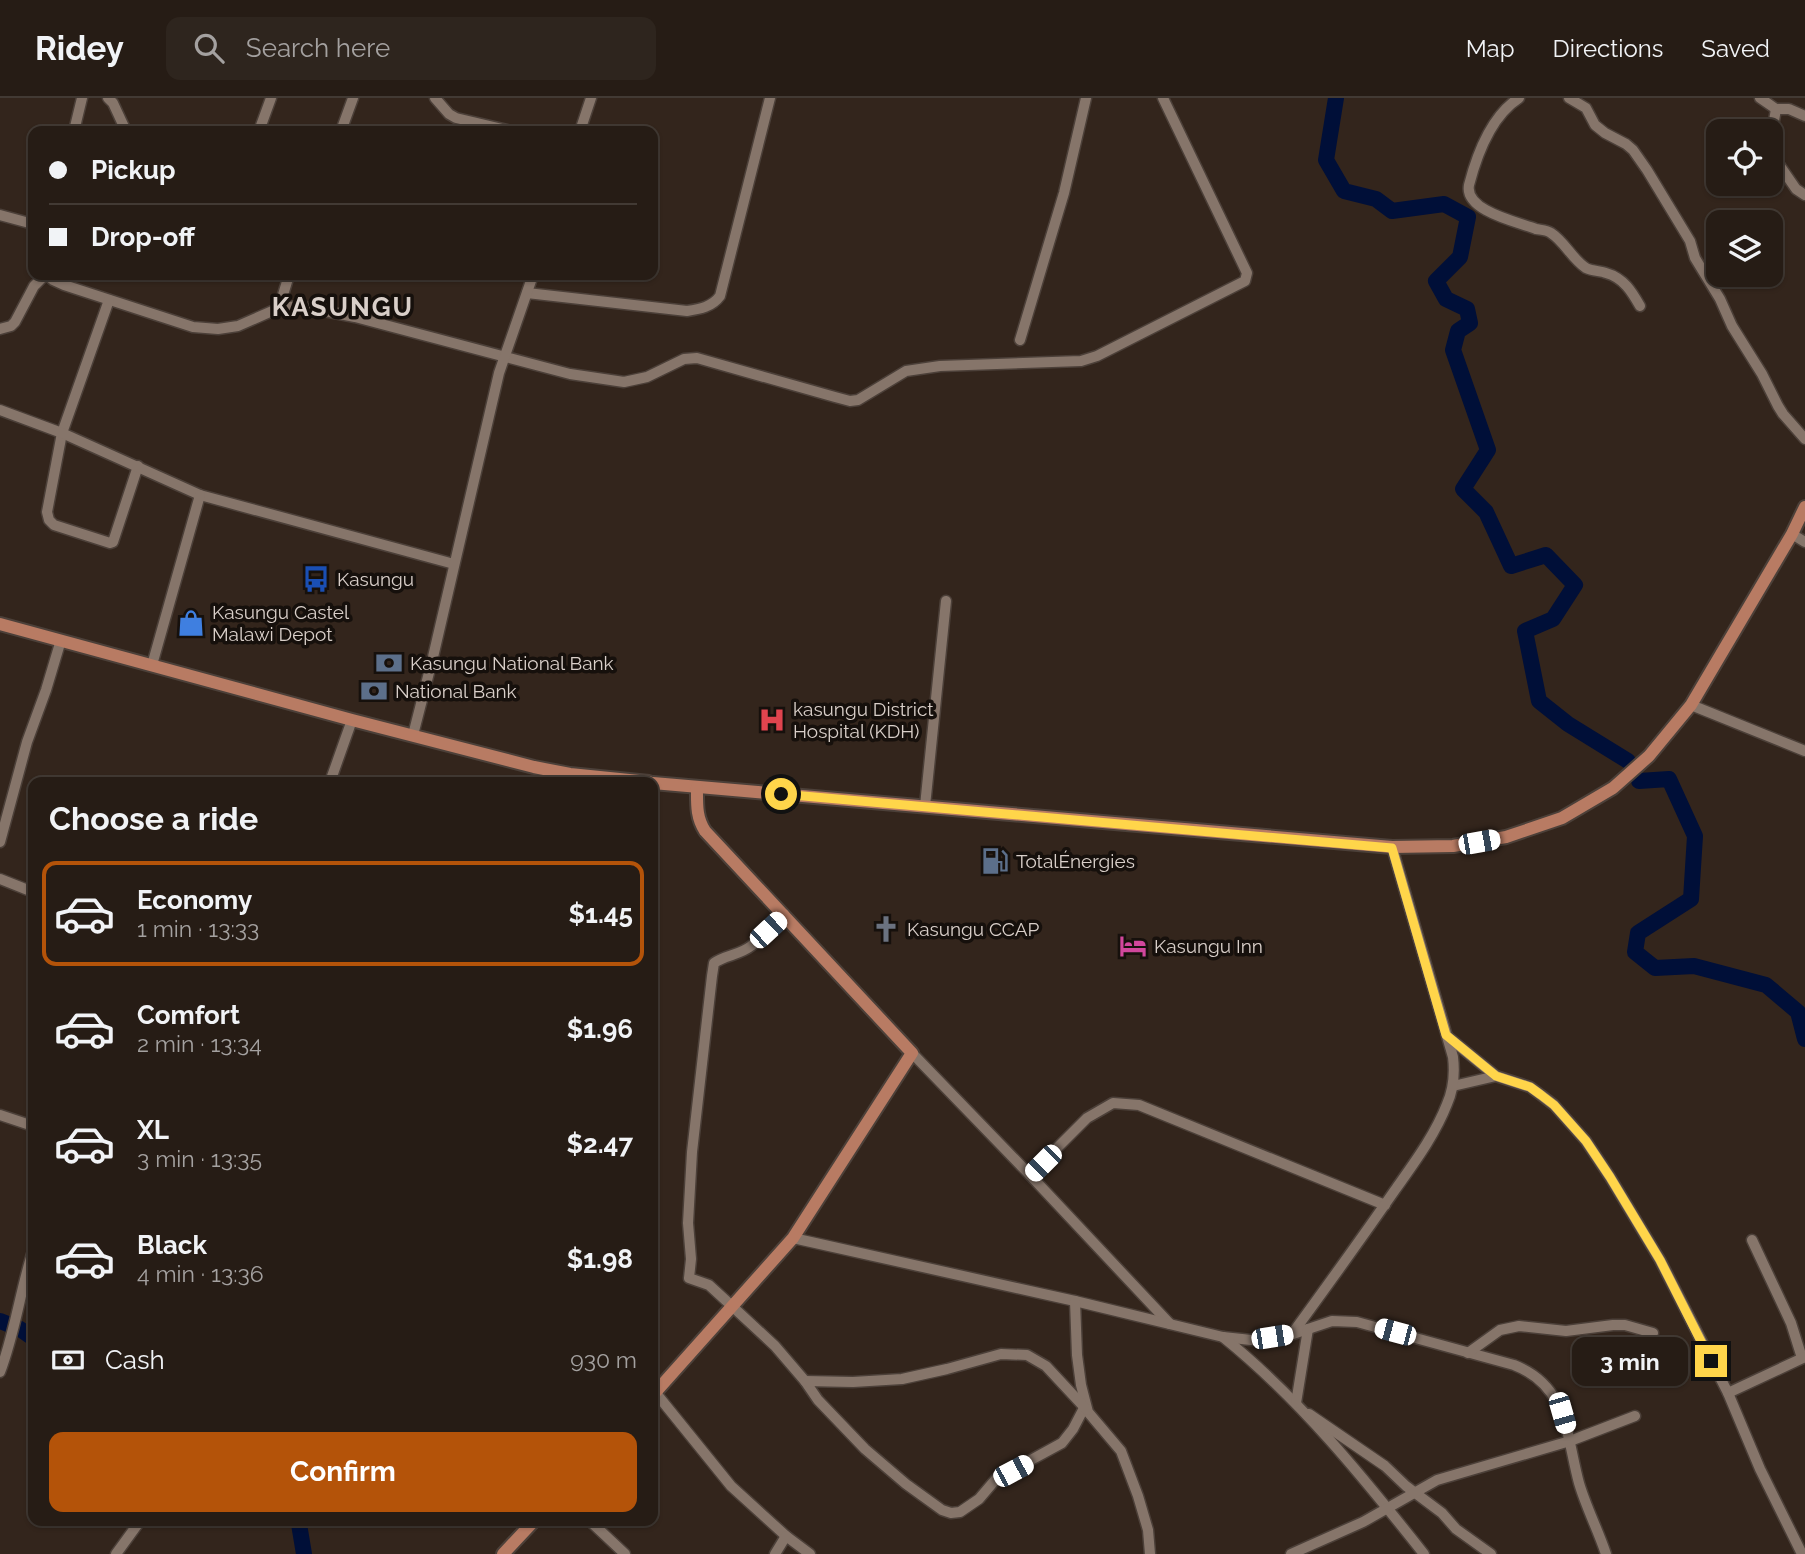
<!DOCTYPE html>
<html lang="en">
<head>
<meta charset="utf-8">
<style>
  :root { --surface:#261c15; --page:#2e251e; --text:#f1f3f6; --muted:#a4a1a0; --line:#423a34; --accent:#b45309 }
  body { margin:0; font-family:Raleway,sans-serif; background:var(--page); color:var(--text); height:100vh; display:flex; flex-direction:column; font-size:26px; white-space:nowrap }
  * { box-sizing:border-box; margin:0 }
  p { font-size:23px; color:var(--muted) }
  .icon { flex:none; width:38px; height:38px; fill:none; stroke:currentColor; stroke-width:2; stroke-linecap:round; stroke-linejoin:round }
  .map { position:relative; flex:1; overflow:hidden }
  .panel { position:absolute; left:28px; top:679px; width:630px; height:749px; display:flex; flex-direction:column; background:var(--surface); border-radius:14px; box-shadow:0 2px 5px #0004,0 0 0 2px var(--line) }
  .panel>* { flex:none }
  .banner { position:absolute; left:28px; top:28px; width:630px; height:154px; border-radius:14px; box-shadow:0 2px 5px #0004,0 0 0 2px var(--line); display:grid; align-content:center; height:154px; padding:0 21px; background:var(--surface) }
  .buttons { position:absolute; left:1706px; top:21px; display:grid; gap:14px }
  .buttons a { display:grid; place-items:center; width:77px; height:77px; border-radius:14px; background:var(--surface); box-shadow:0 2px 5px #0004,0 0 0 2px var(--line); font-size:35px }
  .end { position:absolute; width:32px; height:32px; margin:-16px; border:9px solid #ffd54a; background:#111; box-shadow:0 0 0 4px #111 }
  .from { border-radius:50% }
  .bubble { position:absolute; height:49px; border-radius:14px; background:var(--surface); box-shadow:0 2px 5px #0004,0 0 0 2px var(--line); font-size:23px; font-weight:700; line-height:49px; text-align:center }
  .car { position:absolute; width:21px; height:42px; margin:-21px -10px; border-radius:9px; box-shadow:0 0 5px 2px #0007; background:linear-gradient(#fff 24%,#345 0 40%,#fff 0 76%,#345 0 86%,#fff 0) }
  .banner b { display:flex; align-items:center; gap:24px; height:66px; font-size:26px }
  .banner b+b { border-top:2px solid var(--line) }
  .banner i { width:18px; height:18px; background:var(--text) }
  ul { padding:0; list-style:none }
  li { display:flex; align-items:center; gap:21px; height:105px; margin:0 14px 10px; padding:0 7px; border:4px solid transparent; border-radius:14px }
  li div { flex:1 }
  li b { display:block; font-size:26px }
  li em { font-style:normal; font-weight:700 }
  li.on { border-color:var(--accent) }
  li>.icon { width:63px; height:63px; stroke-width:1.5 }
  h2 { padding:0 21px; font-size:32px; line-height:84px }
  .pay { display:flex; align-items:center; gap:18px; height:77px; padding:0 21px; font-size:26px }
  .pay p { margin-inline-start:auto }
  .primary-button { display:flex; gap:14px; margin-top:auto; padding:14px 21px }
  .primary-button a { flex:1; height:80px; border-radius:14px; background:var(--accent); color:#fff; font-size:28px; font-weight:700; line-height:80px; text-align:center }
  header { display:flex; align-items:center; gap:42px; box-sizing:border-box; height:98px; padding:0 35px; background:var(--surface); border-bottom:2px solid var(--line) }
  header strong { font-size:33px }
  nav { display:flex; gap:38px; margin-inline-start:auto; font-size:24px }
  .search { width:490px; height:63px; background:var(--page); display:flex; align-items:center; gap:18px; box-sizing:border-box; padding:0 24px; border-radius:14px; color:var(--muted); font-size:26px }
  .map>svg:first-child { display:block }
  .lines { fill:none; stroke-linecap:round; stroke-linejoin:round }
  .river { stroke:#000f38; stroke-width:16 }
  .minor-casing { stroke:#4c4039; stroke-width:13 }
  .major-casing { stroke:#4c4039; stroke-width:16 }
  .minor { stroke:#86756a; stroke-width:10 }
  .major { stroke:#b87b63; stroke-width:12 }
  .route { stroke:#ffd54a; stroke-width:9 }
  .labels { text-anchor:middle; stroke-width:7; stroke-linejoin:round; paint-order:stroke }
  .poi-label { font-size:19px; fill:#d9cfc9; stroke:#16100c; text-anchor:start }
  .district-label { font-size:26px; font-weight:bold; letter-spacing:2px; fill:#d9cfc9; stroke:#16100c }
</style>
</head>
<body>
<header>
<strong>Ridey</strong>
<div class="search"><svg class="icon" aria-label="search" viewBox="0 0 24 24"><circle cx="10" cy="10" r="6"/><path d="M15 15l6 6"/></svg>Search here</div>
<nav><a>Map</a><a>Directions</a><a>Saved</a></nav>
</header>
<div class="map">
<svg width="1805" height="1456" viewBox="0 0 1805 1456">
  <rect width="100%" height="100%" fill="#33251c"/>
  <g class="lines">
    <g class="river">
      <path d="M1336,0L1326,62L1344,93L1376,101L1392,113L1444,106L1468,119L1460,159L1436,183L1446,201L1467,211L1470,225L1458,233L1453,252L1488,352L1463,391L1486,414L1511,468L1546,457L1575,487L1553,521L1525,533L1539,603L1568,626L1628,663"/>
      <path d="M1639,683L1669,681L1695,738L1691,801L1638,835L1635,854L1655,870L1694,868L1766,887L1798,914L1805,941"/>
      <path d="M0,1223L20,1231L33,1240"/>
      <path d="M297,1423L299,1426L304,1456"/>
    </g>
    <defs>
      <g id="minor">
        <path d="M108,0L113,5L126,33"/>
        <path d="M435,0L449,16L456,20L511,33"/>
        <path d="M1519,0C1491,18 1477,56 1469,87C1464,113 1518,124 1536,131C1541,132 1547,132 1551,135C1565,144 1572,161 1586,170C1592,173 1600,173 1606,175C1624,180 1632,194 1640,208"/>
        <path d="M1569,0L1586,10L1595,27L1605,35L1626,46L1633,52L1647,72L1690,143L1695,160L1720,201L1732,228L1762,276L1778,308L1783,316L1805,341"/>
        <path d="M1760,0L1776,11H1789L1805,18"/>
        <path d="M74,33L82,0"/>
        <path d="M259,33L271,0"/>
        <path d="M341,33L353,0"/>
        <path d="M580,33L591,0"/>
        <path d="M1771,40L1776,11"/>
        <path d="M1771,55L1796,91L1805,97"/>
        <path d="M0,117L33,126"/>
        <path d="M47,177L53,182L64,187L193,229L218,231L238,228L279,210L299,208L355,219L570,276L624,284L647,279L684,261L697,260L835,299L850,303L858,302L906,273L940,268L1081,263L1097,258L1245,183L1247,175L1163,0"/>
        <path d="M527,195L687,213C700,211 712,209 720,198L770,0"/>
        <path d="M109,202L62,335L47,414L49,422L54,427L110,445L113,444L138,368"/>
        <path d="M279,210L289,177"/>
        <path d="M0,231L11,228L15,224L34,188L45,177"/>
        <path d="M1020,242L1064,95L1086,0"/>
        <path d="M0,312L62,335L200,397L454,466"/>
        <path d="M1792,436L1805,444"/>
        <path d="M152,567L200,397"/>
        <path d="M1691,607L1805,653"/>
        <path d="M413,637L433,559L499,275L533,177"/>
        <path d="M330,684L352,622"/>
        <path d="M925,708L946,503"/>
        <path d="M0,744L27,644L46,592L61,542"/>
        <path d="M0,781L33,794"/>
        <path d="M784,816C773,827 763,839 751,848C740,857 725,857 714,865L712,878L692,1054L688,1125L691,1161L689,1180L709,1187L733,1209L775,1248L805,1283L818,1302L865,1351L906,1386L942,1412L951,1415L960,1414L979,1401L996,1381L1062,1345L1073,1331L1084,1310"/>
        <path d="M1448,939L1496,978L1530,989L1541,997L1554,1007L1586,1043L1610,1079L1660,1162L1728,1295L1760,1371L1802,1456"/>
        <path d="M912,955L1030,1077L1170,1226"/>
        <path d="M1453,988L1496,978"/>
        <path d="M0,1017L33,1028"/>
        <path d="M1030,1077L1087,1020L1113,1005L1139,1007L1385,1107"/>
        <path d="M793,1140L1075,1203L1223,1239L1251,1242L1292,1236C1327,1188 1361,1141 1395,1092C1414,1065 1435,1037 1447,1006C1454,990 1455,976 1453,959L1392,749"/>
        <path d="M1752,1142L1791,1225L1802,1260"/>
        <path d="M1075,1203L1077,1257L1081,1287L1088,1314L1121,1353L1138,1398L1148,1432L1150,1456"/>
        <path d="M1293,1236L1332,1223L1357,1224L1514,1267C1568,1288 1566,1337 1579,1385C1586,1409 1598,1432 1606,1456"/>
        <path d="M1223,1239C1300,1301 1363,1379 1424,1456"/>
        <path d="M1468,1255L1500,1232L1519,1228L1566,1233L1613,1227H1625L1653,1235"/>
        <path d="M0,1274C15,1235 20,1193 33,1153"/>
        <path d="M805,1283L853,1284L902,1281L947,1271L1001,1256L1027,1257L1046,1268L1087,1312"/>
        <path d="M655,1294L731,1388L786,1438L810,1456"/>
        <path d="M1728,1295L1805,1259"/>
        <path d="M1296,1305L1308,1231"/>
        <path d="M1309,1316L1385,1368L1406,1388L1442,1415L1456,1431L1491,1456"/>
        <path d="M590,1423L625,1456"/>
        <path d="M116,1456L140,1423"/>
        <path d="M775,1456L786,1438"/>
        <path d="M1291,1456L1363,1424L1437,1382L1570,1343L1635,1318"/>
      </g>
      <g id="major">
        <path d="M0,526L352,622L534,669L570,676L649,684"/>
        <path d="M653,685L1392,749L1453,748L1506,739L1562,720L1613,690L1649,658L1691,607L1792,436L1805,409"/>
        <path d="M653,1297L793,1140L912,955L705,733C696,719 697,706 697,689"/>
        <path d="M503,1456L534,1423"/>
      </g>
    </defs>
    <use href="#minor" class="minor-casing"/>
    <use href="#major" class="major-casing"/>
    <use href="#minor" class="minor"/>
    <use href="#major" class="major"/>
  </g>
  <g class="lines">
    <path class="route" d="M781,696L1392,750L1446,937L1496,978L1530,989L1541,997L1554,1007L1586,1043L1610,1079L1660,1162L1711,1263"/>
  </g>
  <defs>
    <symbol id="bus-bare" viewBox="-9 -9 18 18"><path d="M-5-6H5V4H4V6H2V4H-2V6H-4V4H-5ZM-3.5-4V0h7V-4ZM-3.5 1.2v1.5H-2V1.2ZM2 1.2v1.5H3.5V1.2Z" fill="#1a4fb4" stroke="#16100c" stroke-width="2.5" paint-order="stroke"/></symbol>
    <symbol id="shop-bare" viewBox="-9 -9 18 18"><path d="M-5-2.5h2.3a2.7 3.5 0 0 1 5.4 0H5L5.5 6h-11ZM-1.5-2.5h3a1.5 2.3 0 0 0-3 0Z" fill="#3f7fe0" stroke="#16100c" stroke-width="2.5" paint-order="stroke"/></symbol>
    <symbol id="bank-bare" viewBox="-9 -9 18 18"><path d="M-6-4H6V4H-6ZM0-2.3a2.3 2.3 0 1 0 0 4.6a2.3 2.3 0 1 0 0-4.6Z" fill="#5c6f8a" stroke="#16100c" stroke-width="2.5" paint-order="stroke"/></symbol>
    <symbol id="hospital-bare" viewBox="-9 -9 18 18"><path d="M-5-5h3v3.5h4V-5h3V5h-3V1.5h-4V5h-3Z" fill="#e0444e" stroke="#16100c" stroke-width="2.5" paint-order="stroke"/></symbol>
    <symbol id="fuel-bare" viewBox="-9 -9 18 18"><path d="M-5.5-6h7V0h2V4h1.3V-2.5L3-4.5l.8-.8L6-3V5H2.5V1h-1V6h-7ZM-4.2-4.7v3.2H.2V-4.7Z" fill="#5c6f8a" stroke="#16100c" stroke-width="2.5" paint-order="stroke"/></symbol>
    <symbol id="church-bare" viewBox="-9 -9 18 18"><path d="M-1.2-6h2.4v3.5h3.3v2.4h-3.3V6h-2.4V-.1h-3.3v-2.4h3.3Z" fill="#6b7280" stroke="#16100c" stroke-width="2.5" paint-order="stroke"/></symbol>
    <symbol id="hotel-bare" viewBox="-9 -9 18 18"><path d="M-6-4.5h1.5V1H6V5H4.5V3h-9V5H-6ZM-4 0a1.8 1.8 0 1 1 3.6 0ZM.5 0V-2.5h3Q6-2.5 6 0Z" fill="#d1479c" stroke="#16100c" stroke-width="2.5" paint-order="stroke"/></symbol>
  </defs>
  <g fill-rule="evenodd">
    <use href="#bus-bare" x="297" y="462" width="38" height="38"/>
    <use href="#shop-bare" x="172" y="506" width="38" height="38"/>
    <use href="#bank-bare" x="370" y="546" width="38" height="38"/>
    <use href="#bank-bare" x="355" y="574" width="38" height="38"/>
    <use href="#hospital-bare" x="753" y="603" width="38" height="38"/>
    <use href="#fuel-bare" x="976" y="744" width="38" height="38"/>
    <use href="#church-bare" x="867" y="812" width="38" height="38"/>
    <use href="#hotel-bare" x="1114" y="829" width="38" height="38"/>
  </g>
  <g class="labels">
    <g class="poi-label">
      <text x="337" y="488">Kasungu</text>
      <text x="212" y="521">Kasungu Castel<tspan x="212" dy="22">Malawi Depot</tspan></text>
      <text x="410" y="572">Kasungu National Bank</text>
      <text x="395" y="600">National Bank</text>
      <text x="793" y="618">kasungu District<tspan x="793" dy="22">Hospital (KDH)</tspan></text>
      <text x="1016" y="770">TotalÉnergies</text>
      <text x="907" y="838">Kasungu CCAP</text>
      <text x="1154" y="855">Kasungu Inn</text>
    </g>
    <g class="district-label">
      <text x="343" y="218">KASUNGU</text>
    </g>
  </g>
</svg>
<div class="buttons">
<a><svg class="icon" aria-label="locate" viewBox="0 0 24 24"><circle cx="12" cy="12" r="6"/><path d="M12 2v4M12 18v4M2 12h4M18 12h4"/></svg></a>
<a><svg class="icon" aria-label="layers" viewBox="0 0 24 24"><path d="M12 4l9 5-9 5-9-5zM3 14l9 5 9-5"/></svg></a>
</div>
<i class="end from" style="left:781px;top:696px"></i>
<i class="end" style="left:1711px;top:1263px"></i>
<div class="bubble" style="left:1572px;top:1239px;width:116px">3 min</div>
<i class="car" style="left:1479px;top:744px;rotate:80deg"></i>
<i class="car" style="left:768px;top:832px;rotate:47deg"></i>
<i class="car" style="left:1043px;top:1065px;rotate:225deg"></i>
<i class="car" style="left:1395px;top:1234px;rotate:285deg"></i>
<i class="car" style="left:1272px;top:1239px;rotate:81deg"></i>
<i class="car" style="left:1562px;top:1315px;rotate:164deg"></i>
<i class="car" style="left:1013px;top:1373px;rotate:62deg"></i>
<div class="banner">
<b><i class="from"></i>Pickup</b>
<b><i></i>Drop-off</b>
</div>
<section class="panel">
<h2>Choose a ride</h2>
<ul>
<li class="on"><svg class="icon" aria-label="car" viewBox="0 0 24 24"><path d="M5 17H2v-5l4-1 3-4h7l3 4 3 1v5h-3M9 17h6M6 11h13"/><circle cx="7" cy="17" r="2"/><circle cx="17" cy="17" r="2"/></svg><div><b>Economy</b><p>1 min · 13:33</p></div><em>$1.45</em></li>
<li><svg class="icon" aria-label="car" viewBox="0 0 24 24"><path d="M5 17H2v-5l4-1 3-4h7l3 4 3 1v5h-3M9 17h6M6 11h13"/><circle cx="7" cy="17" r="2"/><circle cx="17" cy="17" r="2"/></svg><div><b>Comfort</b><p>2 min · 13:34</p></div><em>$1.96</em></li>
<li><svg class="icon" aria-label="car" viewBox="0 0 24 24"><path d="M5 17H2v-5l4-1 3-4h7l3 4 3 1v5h-3M9 17h6M6 11h13"/><circle cx="7" cy="17" r="2"/><circle cx="17" cy="17" r="2"/></svg><div><b>XL</b><p>3 min · 13:35</p></div><em>$2.47</em></li>
<li><svg class="icon" aria-label="car" viewBox="0 0 24 24"><path d="M5 17H2v-5l4-1 3-4h7l3 4 3 1v5h-3M9 17h6M6 11h13"/><circle cx="7" cy="17" r="2"/><circle cx="17" cy="17" r="2"/></svg><div><b>Black</b><p>4 min · 13:36</p></div><em>$1.98</em></li>
</ul>
<div class="pay"><svg class="icon" aria-label="cash" viewBox="0 0 24 24"><path d="M3 7h18v10H3z"/><circle cx="12" cy="12" r="2"/></svg>Cash<p>930 m</p></div>
<div class="primary-button"><a>Confirm</a></div>
</section>
</div>
</body>
</html>
